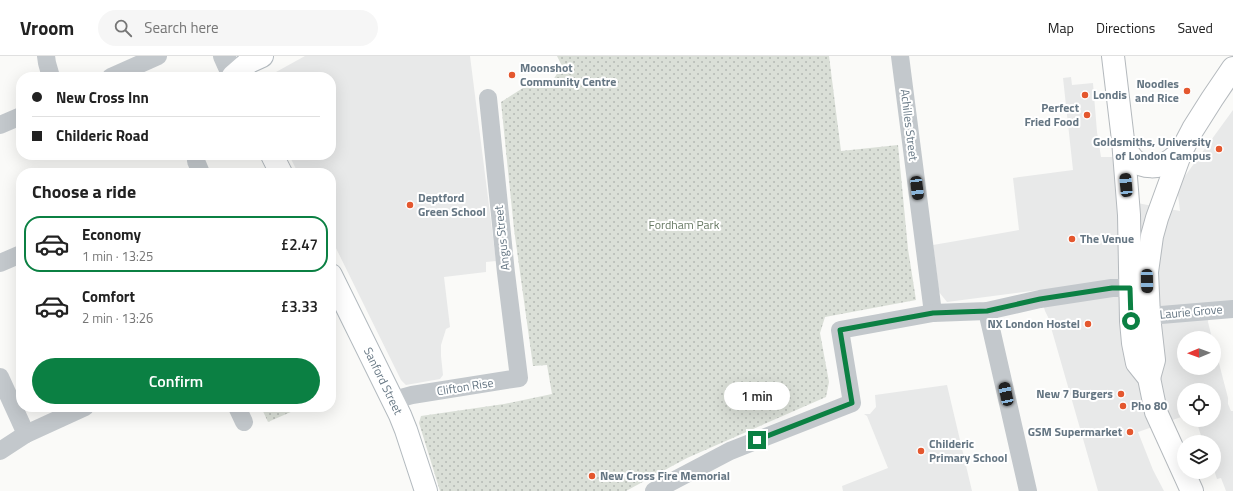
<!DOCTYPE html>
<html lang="en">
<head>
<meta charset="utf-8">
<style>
  :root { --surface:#fff; --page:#f6f6f6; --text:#222; --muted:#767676; --line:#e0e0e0; --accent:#0b8043 }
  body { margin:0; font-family:"Titillium Web",sans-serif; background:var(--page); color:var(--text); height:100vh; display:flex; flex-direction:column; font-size:15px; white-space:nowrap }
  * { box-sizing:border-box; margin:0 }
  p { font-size:13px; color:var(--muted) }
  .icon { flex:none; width:22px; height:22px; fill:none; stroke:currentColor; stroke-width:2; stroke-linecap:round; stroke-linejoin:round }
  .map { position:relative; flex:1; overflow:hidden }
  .sheet { position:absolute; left:16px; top:112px; width:320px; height:244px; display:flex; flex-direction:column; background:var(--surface); border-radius:16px; box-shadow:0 4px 16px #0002 }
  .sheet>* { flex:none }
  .hud { position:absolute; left:16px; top:16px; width:320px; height:88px; border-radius:16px; box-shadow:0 4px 16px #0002; display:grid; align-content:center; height:88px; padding:0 16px; background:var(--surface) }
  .needle { width:26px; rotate:269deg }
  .fabs { position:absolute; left:1177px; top:275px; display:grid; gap:8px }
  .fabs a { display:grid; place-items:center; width:44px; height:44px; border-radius:50%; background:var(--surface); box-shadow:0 4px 16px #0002; font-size:20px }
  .end { position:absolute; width:18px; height:18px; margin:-9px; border:5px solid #0b8043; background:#fff; box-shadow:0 0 0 2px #fff }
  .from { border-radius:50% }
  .bubble { position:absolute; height:28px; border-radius:14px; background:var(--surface); box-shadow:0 4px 16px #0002; font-size:13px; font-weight:600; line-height:28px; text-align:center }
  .car { position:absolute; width:12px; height:24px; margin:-12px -6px; border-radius:5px; box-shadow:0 0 3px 1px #0007; background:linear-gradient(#222 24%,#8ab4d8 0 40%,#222 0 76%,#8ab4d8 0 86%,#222 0) }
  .hud b { display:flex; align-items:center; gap:14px; height:38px; font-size:15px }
  .hud b+b { border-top:1px solid var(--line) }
  .hud i { width:10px; height:10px; background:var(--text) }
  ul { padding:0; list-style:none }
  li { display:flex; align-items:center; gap:12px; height:56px; margin:0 8px 6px; padding:0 8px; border:2px solid transparent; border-radius:16px }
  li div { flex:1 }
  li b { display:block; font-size:15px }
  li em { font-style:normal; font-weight:600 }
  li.active { border-color:var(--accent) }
  li>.icon { width:36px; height:36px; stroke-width:1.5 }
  h2 { padding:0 16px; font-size:18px; line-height:48px }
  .cta { display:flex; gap:8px; margin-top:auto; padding:8px 16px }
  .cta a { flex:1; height:46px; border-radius:24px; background:var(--accent); color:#fff; font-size:16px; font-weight:600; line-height:46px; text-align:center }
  header { display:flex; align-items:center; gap:24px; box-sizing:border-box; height:56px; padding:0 20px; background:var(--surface); border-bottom:1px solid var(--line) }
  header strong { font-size:19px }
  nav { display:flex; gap:22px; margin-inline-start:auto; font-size:14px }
  .search { width:280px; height:36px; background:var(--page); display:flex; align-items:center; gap:10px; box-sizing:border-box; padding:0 14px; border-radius:22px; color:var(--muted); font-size:15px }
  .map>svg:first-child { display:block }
  .built { fill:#e8e9e9 }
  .park { fill:url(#park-dots) }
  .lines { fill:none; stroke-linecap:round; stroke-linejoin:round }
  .secondary-casing { stroke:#b3babf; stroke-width:24 }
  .trunk-casing { stroke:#b4b9bd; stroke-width:24 }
  .minor { stroke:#c3c8cc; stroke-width:18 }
  .tertiary { stroke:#c3c8cc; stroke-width:22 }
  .secondary { stroke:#fff; stroke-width:22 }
  .trunk { stroke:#fff; stroke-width:22 }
  .route { stroke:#0b8043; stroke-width:5 }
  .poi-dot { fill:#e4572e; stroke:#fff; stroke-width:1.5 }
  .labels { text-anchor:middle; stroke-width:4; stroke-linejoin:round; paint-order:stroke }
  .poi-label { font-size:12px; font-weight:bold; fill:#657683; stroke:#fff; text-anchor:start }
  .street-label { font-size:12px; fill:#657683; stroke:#fff }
  .park-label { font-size:12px; fill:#687a64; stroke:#fff }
</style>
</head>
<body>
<header>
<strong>Vroom</strong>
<div class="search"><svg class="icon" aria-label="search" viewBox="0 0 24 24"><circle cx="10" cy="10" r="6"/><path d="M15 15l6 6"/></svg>Search here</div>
<nav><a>Map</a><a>Directions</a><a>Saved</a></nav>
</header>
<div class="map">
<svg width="1233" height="435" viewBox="0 0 1233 435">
  <defs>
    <pattern id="park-dots" width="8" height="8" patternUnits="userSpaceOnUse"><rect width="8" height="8" fill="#dadfd7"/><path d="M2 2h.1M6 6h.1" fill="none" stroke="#b4b9b4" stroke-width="1.8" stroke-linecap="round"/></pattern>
  </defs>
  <rect width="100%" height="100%" fill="#fafaf8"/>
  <g class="built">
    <path d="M305,0H470L496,205L486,206V216L444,221L450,271L446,273L441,289V300L443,319L440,323L406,329L401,324L331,182V117H298L289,99H331V21H267Z"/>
    <path d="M1071,21L1072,29L1093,27L1097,76L1101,101H1114L1121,144L1180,155L1177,131L1233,54V249L1210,250L1208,266L1212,282H1184V312H1214V288L1228,342V348L1231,355H1233V435H1226L1221,422L1217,423L1214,414V386H1203L1197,367L1199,366V364H1214V334H1184V360L1138,376L1153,414L1164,435H1098L1048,261L1045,255L1039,234L947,246L939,236L933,189L1019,174L1013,122L1073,114L1063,22Z"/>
    <path d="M947,329L972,435H843L842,430L888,412L867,360L864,358H870L876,351L875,339Z"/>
  </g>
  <g class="park">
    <path d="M557,0H829L841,95L898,89L908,193L916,244L825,261L820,277L829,326L826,341L687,402L626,435H440L419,367L421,360L504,348L552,338L547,309L533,310L514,173L501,46L537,23L553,24L562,10Z"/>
    <path d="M261,351H291L293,355L268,366Z"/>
  </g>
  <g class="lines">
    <defs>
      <g id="secondary">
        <path d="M234,21L233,20L249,6L262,0"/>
        <path d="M272,99L281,117"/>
        <path d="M331,219L400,359L406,374L426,435"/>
      </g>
      <g id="trunk">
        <path d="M1113,0L1123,84L1129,159L1131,265L1133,287L1137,307L1149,322L1156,356L1192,435"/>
        <path d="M1123,86C1126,93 1129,100 1135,105C1143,112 1159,112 1168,106C1173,103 1177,99 1181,96"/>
        <path d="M1149,322L1154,304L1149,260L1147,216L1152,180L1157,162L1181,96L1193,73L1212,43L1233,12"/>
      </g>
    </defs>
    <use href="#secondary" class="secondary-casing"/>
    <use href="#trunk" class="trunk-casing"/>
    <g class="minor">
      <path d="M46,0L47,7L51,21"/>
      <path d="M900,0L933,257"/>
      <path d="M111,21L158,0"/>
      <path d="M0,69L21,60"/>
      <path d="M196,105L201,117"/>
      <path d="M0,207L21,198"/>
      <path d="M987,255L1028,435"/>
      <path d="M1149,260L1233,253"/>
      <path d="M0,321L26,378"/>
      <path d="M393,347L401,342L412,339L519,322L506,217L488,42"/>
      <path d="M237,351L244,366"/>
      <path d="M0,395L26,378L85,351"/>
      <path d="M654,435L730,395L852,347L840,274L933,257L987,255L1040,243L1112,232H1130"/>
    </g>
    <path class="tertiary" d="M224,0L233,20"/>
    <use href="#secondary" class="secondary"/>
    <use href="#trunk" class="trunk"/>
  </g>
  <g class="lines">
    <path class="route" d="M757,384L852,347L840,274L933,257L987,255L1040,243L1112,232H1130L1131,265"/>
  </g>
  <g class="poi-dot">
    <circle cx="512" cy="19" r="4"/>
    <circle cx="1187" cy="35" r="4"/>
    <circle cx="1085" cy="39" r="4"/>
    <circle cx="1087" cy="59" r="4"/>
    <circle cx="1219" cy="93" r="4"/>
    <circle cx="410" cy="149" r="4"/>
    <circle cx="1072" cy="183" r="4"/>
    <circle cx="1088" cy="268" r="4"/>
    <circle cx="1121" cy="338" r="4"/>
    <circle cx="1123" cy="350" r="4"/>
    <circle cx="1130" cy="376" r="4"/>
    <circle cx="921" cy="395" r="4"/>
    <circle cx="592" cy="420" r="4"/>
  </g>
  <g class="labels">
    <g class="poi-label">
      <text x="520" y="16">Moonshot<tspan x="520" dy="14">Community Centre</tspan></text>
      <text x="1179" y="32" text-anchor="end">Noodles<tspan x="1179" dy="14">and Rice</tspan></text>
      <text x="1093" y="43">Londis</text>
      <text x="1079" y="56" text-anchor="end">Perfect<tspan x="1079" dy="14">Fried Food</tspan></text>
      <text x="1211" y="90" text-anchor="end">Goldsmiths, University<tspan x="1211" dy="14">of London Campus</tspan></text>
      <text x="418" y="146">Deptford<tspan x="418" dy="14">Green School</tspan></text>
      <text x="1080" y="187">The Venue</text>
      <text x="1080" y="272" text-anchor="end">NX London Hostel</text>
      <text x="1113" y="342" text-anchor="end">New 7 Burgers</text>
      <text x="1131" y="354">Pho 80</text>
      <text x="1122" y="380" text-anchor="end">GSM Supermarket</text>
      <text x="929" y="392">Childeric<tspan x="929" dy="14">Primary School</tspan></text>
      <text x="600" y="424">New Cross Fire Memorial</text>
    </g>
    <g class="street-label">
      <text transform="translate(909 69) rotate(83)" y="4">Achilles Street</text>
      <text transform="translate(502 182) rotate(-96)" y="4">Angus Street</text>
      <text transform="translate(1191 256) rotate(-5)" y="4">Laurie Grove</text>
      <text transform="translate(383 325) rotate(64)" y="4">Sanford Street</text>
      <text transform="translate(465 331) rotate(-9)" y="4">Clifton Rise</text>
    </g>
    <g class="park-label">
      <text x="684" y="173">Fordham Park</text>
    </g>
  </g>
</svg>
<div class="fabs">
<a><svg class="needle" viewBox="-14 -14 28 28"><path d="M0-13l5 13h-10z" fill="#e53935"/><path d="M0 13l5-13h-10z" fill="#767676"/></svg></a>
<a><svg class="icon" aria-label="locate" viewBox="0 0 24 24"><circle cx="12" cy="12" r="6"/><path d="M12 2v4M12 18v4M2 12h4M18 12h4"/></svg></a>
<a><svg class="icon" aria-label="layers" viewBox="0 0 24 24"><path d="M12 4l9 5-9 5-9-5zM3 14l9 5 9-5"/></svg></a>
</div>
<i class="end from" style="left:1131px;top:265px"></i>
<i class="end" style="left:757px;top:384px"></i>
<div class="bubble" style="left:724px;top:326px;width:66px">1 min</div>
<i class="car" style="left:1126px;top:129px;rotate:355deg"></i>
<i class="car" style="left:917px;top:132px;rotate:173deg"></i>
<i class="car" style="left:1147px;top:225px;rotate:179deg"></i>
<i class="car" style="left:1006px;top:338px;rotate:348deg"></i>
<div class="hud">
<b><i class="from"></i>New Cross Inn</b>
<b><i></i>Childeric Road</b>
</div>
<section class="sheet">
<h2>Choose a ride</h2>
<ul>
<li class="active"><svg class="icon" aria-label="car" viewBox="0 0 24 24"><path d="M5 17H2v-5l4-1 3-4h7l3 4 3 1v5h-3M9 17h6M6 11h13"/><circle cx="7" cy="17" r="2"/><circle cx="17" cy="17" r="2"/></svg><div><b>Economy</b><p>1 min · 13:25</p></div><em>£2.47</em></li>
<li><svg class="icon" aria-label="car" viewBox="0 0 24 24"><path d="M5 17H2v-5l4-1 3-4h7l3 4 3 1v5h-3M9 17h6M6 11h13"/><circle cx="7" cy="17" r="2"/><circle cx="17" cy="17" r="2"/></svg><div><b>Comfort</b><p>2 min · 13:26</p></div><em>£3.33</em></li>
</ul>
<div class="cta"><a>Confirm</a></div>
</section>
</div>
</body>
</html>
